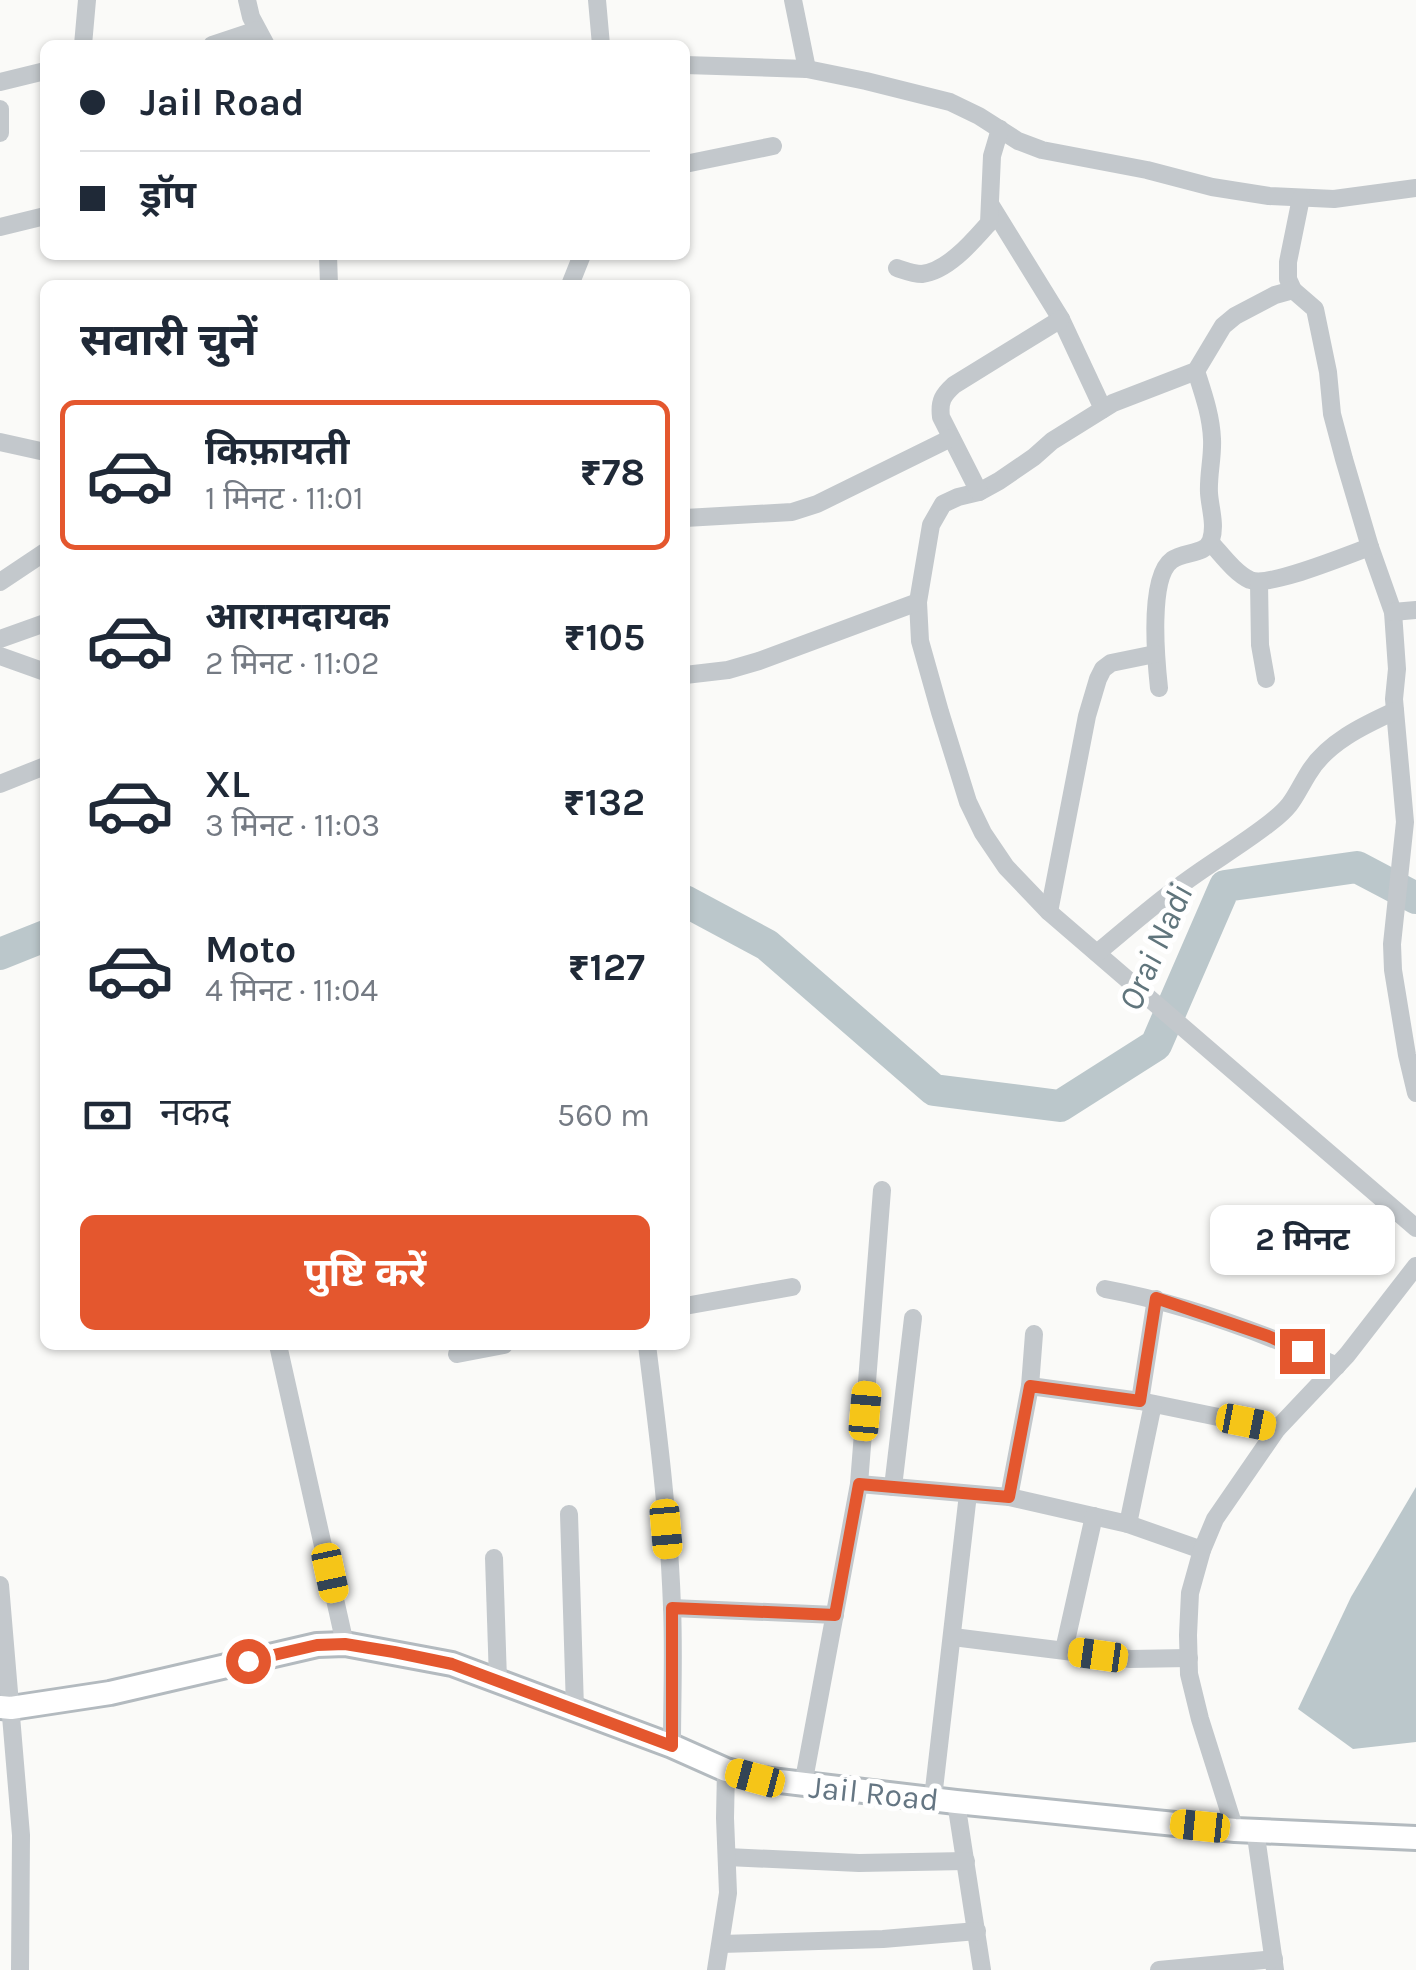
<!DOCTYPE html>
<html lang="hi">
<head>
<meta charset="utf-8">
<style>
  :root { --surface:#fff; --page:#f2f2f3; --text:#1f2937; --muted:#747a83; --line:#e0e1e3; --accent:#e4572e }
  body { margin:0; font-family:Karla,"Noto Sans Devanagari",sans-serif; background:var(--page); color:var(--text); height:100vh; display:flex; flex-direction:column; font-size:38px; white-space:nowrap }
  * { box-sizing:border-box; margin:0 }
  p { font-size:32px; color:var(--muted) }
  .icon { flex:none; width:55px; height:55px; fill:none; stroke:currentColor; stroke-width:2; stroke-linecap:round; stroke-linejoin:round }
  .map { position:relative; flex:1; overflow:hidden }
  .details { position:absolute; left:40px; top:280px; width:650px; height:1070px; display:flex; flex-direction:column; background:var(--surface); border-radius:15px; box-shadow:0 2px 8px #0004 }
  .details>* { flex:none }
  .top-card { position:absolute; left:40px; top:40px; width:650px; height:220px; border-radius:15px; box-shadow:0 2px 8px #0004; display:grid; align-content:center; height:220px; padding:0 40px; background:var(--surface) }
  .end { position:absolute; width:45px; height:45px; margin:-22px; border:12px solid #e4572e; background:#fff; box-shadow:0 0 0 5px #fff }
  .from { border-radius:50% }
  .bubble { position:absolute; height:70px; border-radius:15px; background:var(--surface); box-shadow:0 2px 8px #0004; font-size:32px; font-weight:700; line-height:70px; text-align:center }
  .car { position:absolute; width:30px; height:60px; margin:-30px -15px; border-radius:12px; box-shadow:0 0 8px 2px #0007; background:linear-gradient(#f5c518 24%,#345 0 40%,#f5c518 0 76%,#345 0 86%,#f5c518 0) }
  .top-card b { display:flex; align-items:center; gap:35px; height:95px; font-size:38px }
  .top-card b+b { border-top:2px solid var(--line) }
  .top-card i { width:25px; height:25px; background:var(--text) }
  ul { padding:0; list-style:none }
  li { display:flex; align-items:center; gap:30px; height:150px; margin:0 20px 15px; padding:0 20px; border:5px solid transparent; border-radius:15px }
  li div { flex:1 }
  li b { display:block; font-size:38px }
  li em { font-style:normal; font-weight:700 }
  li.active { border-color:var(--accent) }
  li>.icon { width:90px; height:90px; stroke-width:1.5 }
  h2 { padding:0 40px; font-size:45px; line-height:120px }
  .pay { display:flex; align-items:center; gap:25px; height:110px; padding:0 40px; font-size:38px }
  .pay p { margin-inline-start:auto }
  .primary-button { display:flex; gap:20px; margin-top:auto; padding:20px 40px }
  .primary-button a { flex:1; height:115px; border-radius:15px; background:var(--accent); color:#fff; font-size:40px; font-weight:700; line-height:115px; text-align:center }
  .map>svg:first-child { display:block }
  .water { fill:#bbc7cb }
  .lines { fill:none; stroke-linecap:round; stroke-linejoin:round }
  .river { stroke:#bbc7cb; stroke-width:32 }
  .secondary-casing { stroke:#b3babf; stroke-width:28 }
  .street { stroke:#c3c8cc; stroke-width:18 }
  .secondary { stroke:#fff; stroke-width:22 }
  .route { stroke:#e4572e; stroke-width:12 }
  .labels { text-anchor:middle; stroke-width:10; stroke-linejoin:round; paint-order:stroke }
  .street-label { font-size:32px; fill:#657683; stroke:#fff }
  .water-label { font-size:35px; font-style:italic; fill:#60757c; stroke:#fff }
</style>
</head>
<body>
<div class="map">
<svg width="1416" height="1970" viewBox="0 0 1416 1970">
  <rect width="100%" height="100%" fill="#fafaf8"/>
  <path class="water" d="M1416,1487V1742L1353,1749L1298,1709L1351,1597Z"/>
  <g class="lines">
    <g class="river">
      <path d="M685,901L767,945L934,1090L1060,1106L1156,1045L1225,886L1357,867L1416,898"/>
      <path d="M0,954L45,936"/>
    </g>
    <defs>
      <path id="secondary" d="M0,1707L11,1708L110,1693L317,1645L345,1644L452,1664L672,1746L726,1770L755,1778L956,1802L1235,1830L1416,1838"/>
    </defs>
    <use href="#secondary" class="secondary-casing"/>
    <g class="street">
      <path d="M247,0L251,17L266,45"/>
      <path d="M597,0L601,45"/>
      <path d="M793,0L807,69"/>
      <path d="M83,45L87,0"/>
      <path d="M212,45L257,30"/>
      <path d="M685,65L807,69L866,81L950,102L979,116L1018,141L1042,150L1147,170L1212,187L1269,196L1334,199L1416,188"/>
      <path d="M0,82L45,71"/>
      <path d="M0,109V133"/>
      <path d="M685,164L773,146"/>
      <path d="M1301,198L1288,262V279L1293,290L1315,309L1328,372L1332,414L1344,459L1370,547L1393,612L1397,669L1394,699L1405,822L1392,944L1393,970L1407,1055L1416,1093"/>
      <path d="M990,204L1061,319L1103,409"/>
      <path d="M0,227L45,216"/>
      <path d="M328,255L329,285"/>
      <path d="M897,268C906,271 914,274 922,274C948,271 973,241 989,223L992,156L1000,129"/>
      <path d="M570,285L582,255"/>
      <path d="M1293,290L1275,295L1235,316L1223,326L1196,371L1113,403L1052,441L1034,457L999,481L979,492L958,497L943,504L931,525L918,602L920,641L940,712L968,802L983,833L1006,867L1049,912L1416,1228"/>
      <path d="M0,442L45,452"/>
      <path d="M979,492L941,417C939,401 943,395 954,385L1061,319"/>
      <path d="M685,518L792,512L817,504L951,438"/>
      <path d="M1211,543C1222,555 1235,573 1250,580C1269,588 1347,555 1370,547"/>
      <path d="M0,582L45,552"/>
      <path d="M1259,582L1260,645L1266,679"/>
      <path d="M1393,612L1416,610"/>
      <path d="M0,639L45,623"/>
      <path d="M0,656L45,672"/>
      <path d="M685,675L728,670L759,661L918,602"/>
      <path d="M1159,688C1156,660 1148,577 1172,560C1184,551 1206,555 1211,540C1216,525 1210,508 1209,493C1208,475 1213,457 1212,439C1211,415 1203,393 1196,371"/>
      <path d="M0,784L45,766"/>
      <path d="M1049,912L1087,716L1098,679L1103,669L1111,663L1155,654"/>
      <path d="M1097,953C1125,930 1152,906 1181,885C1210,863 1242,845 1271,822C1294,804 1294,797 1308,774C1326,743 1364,725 1395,711"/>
      <path d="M1105,1289C1186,1304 1262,1332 1337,1366"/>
      <path d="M685,1306L792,1287"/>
      <path d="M278,1345L345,1644"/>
      <path d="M647,1345C658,1432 669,1519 672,1607C674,1653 672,1699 672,1746"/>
      <path d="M457,1354L504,1345"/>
      <path d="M1030,1386L1140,1401L1277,1429"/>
      <path d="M1140,1401L1156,1299"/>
      <path d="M859,1484L1009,1497L1128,1524L1202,1550"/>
      <path d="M893,1487L913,1318"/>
      <path d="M1009,1497L1030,1386L1034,1334"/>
      <path d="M569,1514L575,1708"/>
      <path d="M1128,1524L1153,1404"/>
      <path d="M494,1558L498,1680"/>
      <path d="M0,1585L21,1835L20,1970"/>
      <path d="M672,1608L835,1615"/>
      <path d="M953,1637L1130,1659L1189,1658"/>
      <path d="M1064,1650L1094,1516"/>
      <path d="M803,1785L859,1484L882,1190"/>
      <path d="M933,1798L968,1494"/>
      <path d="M956,1802L982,1970"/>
      <path d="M1255,1829L1275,1970"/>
      <path d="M1235,1830L1200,1719L1189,1674L1188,1635L1190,1593L1202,1550L1215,1519L1277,1429L1347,1355L1416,1266"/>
      <path d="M727,1857L859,1863L966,1861"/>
      <path d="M721,1944L883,1939L977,1931"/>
      <path d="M716,1970L728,1893L725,1818L726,1770"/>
      <path d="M1159,1970L1274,1959"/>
    </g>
    <use href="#secondary" class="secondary"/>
  </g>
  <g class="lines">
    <path class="route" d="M248,1661L317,1645L345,1644L394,1652L452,1664L672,1746V1608L835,1615L859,1484L1009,1497L1030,1386L1140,1401L1156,1298L1268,1336L1302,1351"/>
  </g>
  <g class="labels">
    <g class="street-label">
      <text transform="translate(874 1793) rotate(6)" y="11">Jail Road</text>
    </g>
    <g class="water-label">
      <text transform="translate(1155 947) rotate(-66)" y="12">Orai Nadi</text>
    </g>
  </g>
</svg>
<i class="end from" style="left:248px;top:1661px"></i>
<i class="end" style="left:1302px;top:1351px"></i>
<div class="bubble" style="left:1210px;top:1205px;width:185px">2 मिनट</div>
<i class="car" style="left:865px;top:1411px;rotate:5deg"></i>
<i class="car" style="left:1246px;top:1422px;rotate:101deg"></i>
<i class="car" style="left:666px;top:1529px;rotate:175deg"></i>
<i class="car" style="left:330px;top:1573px;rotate:168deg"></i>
<i class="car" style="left:1098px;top:1655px;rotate:278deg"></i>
<i class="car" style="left:755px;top:1778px;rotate:285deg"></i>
<i class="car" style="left:1200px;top:1826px;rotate:276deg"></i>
<div class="top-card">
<b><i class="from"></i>Jail Road</b>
<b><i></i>ड्रॉप</b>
</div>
<section class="details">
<h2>सवारी चुनें</h2>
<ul>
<li class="active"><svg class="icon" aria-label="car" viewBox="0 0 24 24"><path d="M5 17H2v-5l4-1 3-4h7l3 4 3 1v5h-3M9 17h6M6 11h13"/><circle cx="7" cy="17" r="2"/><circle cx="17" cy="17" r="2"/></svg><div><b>किफ़ायती</b><p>1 मिनट · 11:01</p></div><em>₹78</em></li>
<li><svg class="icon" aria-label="car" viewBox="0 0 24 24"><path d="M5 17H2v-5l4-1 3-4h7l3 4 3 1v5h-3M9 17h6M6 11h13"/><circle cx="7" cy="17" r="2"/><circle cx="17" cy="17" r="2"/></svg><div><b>आरामदायक</b><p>2 मिनट · 11:02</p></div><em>₹105</em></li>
<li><svg class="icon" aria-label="car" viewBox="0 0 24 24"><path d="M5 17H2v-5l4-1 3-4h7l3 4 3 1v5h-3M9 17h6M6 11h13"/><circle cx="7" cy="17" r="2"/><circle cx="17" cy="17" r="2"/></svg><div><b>XL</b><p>3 मिनट · 11:03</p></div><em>₹132</em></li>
<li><svg class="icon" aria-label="car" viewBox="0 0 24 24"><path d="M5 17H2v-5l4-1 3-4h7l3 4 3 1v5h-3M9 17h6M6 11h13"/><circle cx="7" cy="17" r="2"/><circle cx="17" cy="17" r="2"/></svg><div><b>Moto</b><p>4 मिनट · 11:04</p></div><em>₹127</em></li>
</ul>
<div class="pay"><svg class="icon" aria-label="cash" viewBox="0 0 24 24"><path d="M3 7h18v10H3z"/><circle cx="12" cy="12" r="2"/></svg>नकद<p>560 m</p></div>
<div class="primary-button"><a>पुष्टि करें</a></div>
</section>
</div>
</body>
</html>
